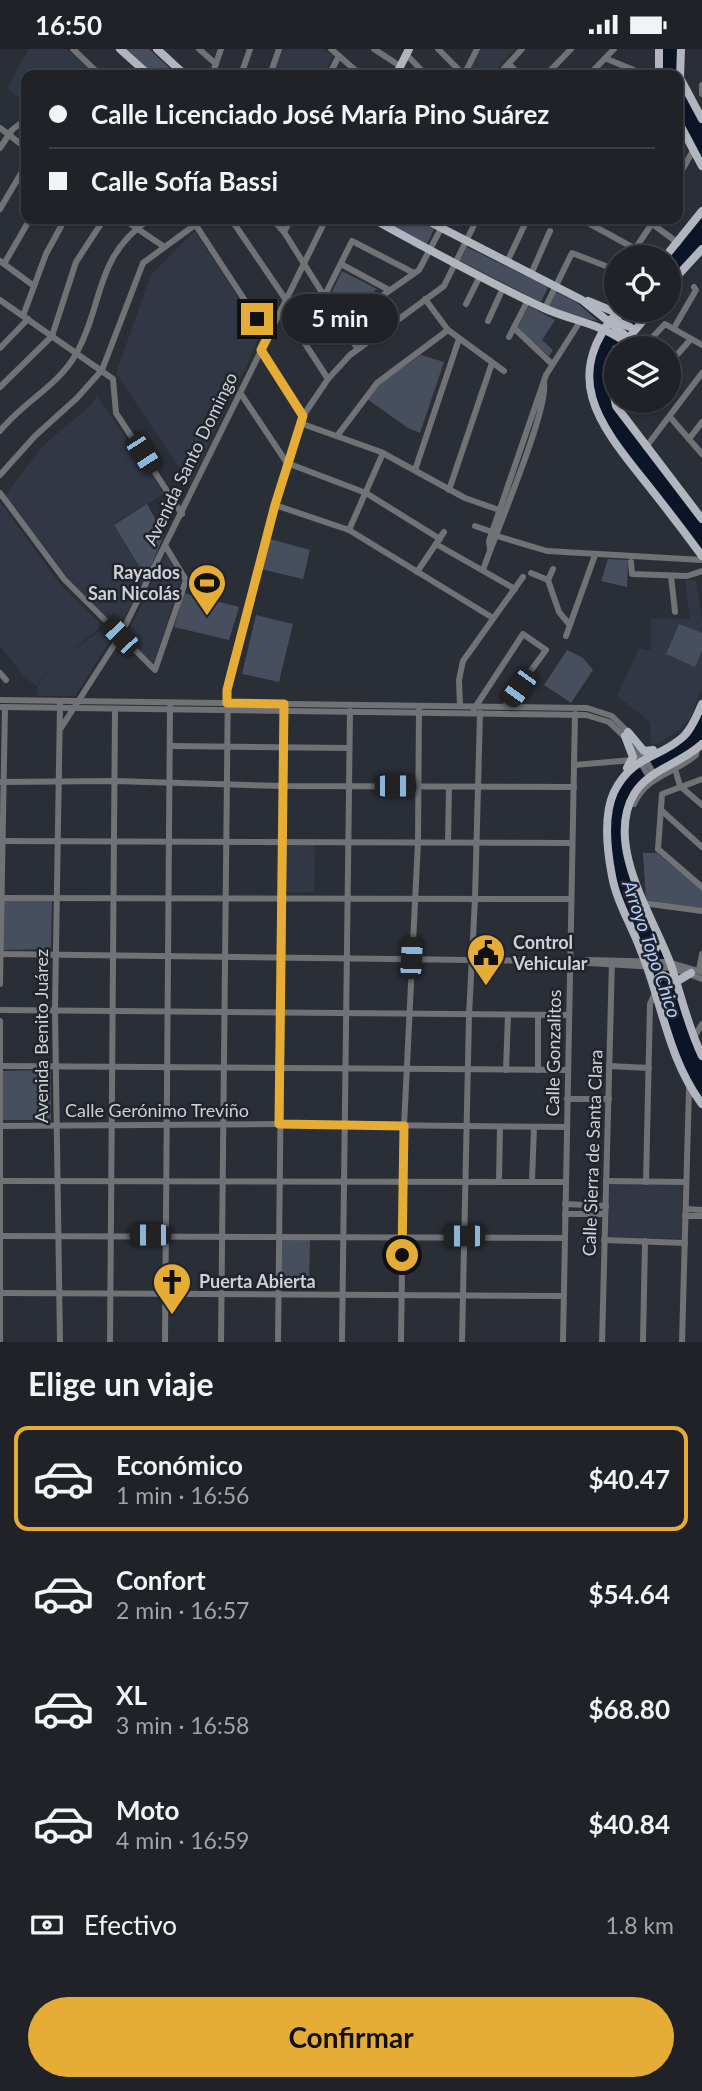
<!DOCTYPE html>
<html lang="es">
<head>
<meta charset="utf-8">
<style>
  :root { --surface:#202228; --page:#282a30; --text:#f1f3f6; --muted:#a2a4a8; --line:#3d3f45; --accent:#e5ad35 }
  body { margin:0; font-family:Lato,sans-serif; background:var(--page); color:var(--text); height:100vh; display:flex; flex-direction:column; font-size:26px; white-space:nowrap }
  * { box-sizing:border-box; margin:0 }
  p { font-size:23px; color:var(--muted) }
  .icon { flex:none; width:38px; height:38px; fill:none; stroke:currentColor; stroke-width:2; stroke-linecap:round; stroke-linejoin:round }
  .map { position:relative; height:1293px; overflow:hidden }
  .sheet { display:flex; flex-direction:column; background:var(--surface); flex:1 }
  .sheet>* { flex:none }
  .guide { position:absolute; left:21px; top:21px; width:662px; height:154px; border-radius:14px; box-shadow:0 2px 5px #0004,0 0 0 2px var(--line); display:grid; align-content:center; height:154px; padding:0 28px; background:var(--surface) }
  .tools { position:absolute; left:604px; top:196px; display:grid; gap:14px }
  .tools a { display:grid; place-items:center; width:77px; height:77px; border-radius:50%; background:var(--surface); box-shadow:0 2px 5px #0004,0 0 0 2px var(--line); font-size:35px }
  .end { position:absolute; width:32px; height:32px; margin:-16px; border:9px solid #e5ad35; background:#111; box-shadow:0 0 0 4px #111 }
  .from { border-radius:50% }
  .bubble { position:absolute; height:49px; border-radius:24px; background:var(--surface); box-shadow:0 2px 5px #0004,0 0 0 2px var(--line); font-size:23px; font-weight:700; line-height:49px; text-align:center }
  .car { position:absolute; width:21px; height:42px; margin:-21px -10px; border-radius:9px; box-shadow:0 0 5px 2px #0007; background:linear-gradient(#222 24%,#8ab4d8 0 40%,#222 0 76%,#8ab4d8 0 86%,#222 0) }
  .guide b { display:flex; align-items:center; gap:24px; height:66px; font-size:26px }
  .guide b+b { border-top:2px solid var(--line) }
  .guide i { width:18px; height:18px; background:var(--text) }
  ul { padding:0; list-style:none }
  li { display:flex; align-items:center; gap:21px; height:105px; margin:0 14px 10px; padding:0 14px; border:4px solid transparent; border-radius:14px }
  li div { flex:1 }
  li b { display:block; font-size:26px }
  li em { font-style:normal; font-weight:700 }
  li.on { border-color:var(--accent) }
  li>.icon { width:63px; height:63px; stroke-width:1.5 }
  h2 { padding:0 28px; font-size:32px; line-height:84px }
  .pay { display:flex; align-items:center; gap:18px; height:77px; padding:0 28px; font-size:26px }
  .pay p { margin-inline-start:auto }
  .primary-button { display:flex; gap:14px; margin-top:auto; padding:14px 28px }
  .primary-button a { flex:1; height:80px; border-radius:42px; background:var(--accent); color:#111; font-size:28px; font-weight:700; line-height:80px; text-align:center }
  .status { display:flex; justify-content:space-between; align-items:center; height:49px; padding:0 35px; background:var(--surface); direction:ltr }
  .status svg { height:19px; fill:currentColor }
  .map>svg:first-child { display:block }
  .built { fill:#313745 }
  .green { fill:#474f5f }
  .water { fill:#0c1428 }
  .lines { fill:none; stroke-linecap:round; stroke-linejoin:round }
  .minor { stroke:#707276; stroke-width:6 }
  .major { stroke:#b1b5be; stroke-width:8 }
  .route { stroke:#e5ad35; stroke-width:9 }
  .labels { text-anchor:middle; stroke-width:5; stroke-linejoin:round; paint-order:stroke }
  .street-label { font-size:18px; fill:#cfd1d7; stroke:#20242c }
  .poi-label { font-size:18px; font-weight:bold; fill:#cfd1d7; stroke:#20242c; text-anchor:start }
  .water-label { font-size:19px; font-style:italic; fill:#b7cdfd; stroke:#20242c }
</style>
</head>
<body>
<div class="status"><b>16:50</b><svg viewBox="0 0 49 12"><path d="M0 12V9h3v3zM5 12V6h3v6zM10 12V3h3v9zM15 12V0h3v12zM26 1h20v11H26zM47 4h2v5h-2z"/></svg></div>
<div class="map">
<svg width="702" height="1293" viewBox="0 0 702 1293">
  <rect width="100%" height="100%" fill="#2a2e36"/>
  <g class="built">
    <path d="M29,0H67L89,20L79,26H26V54L7,39Z"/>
    <path d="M280,0H324L333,7L324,26H272Z"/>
    <path d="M480,0H516L491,26H466Z"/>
    <path d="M195,182L259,281L255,299L190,435L116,324L151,226Z"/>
    <path d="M97,347L164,445L113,475L145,530L118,580L69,530L5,446L45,395L91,356Z"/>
    <path d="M0,453L59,534L103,577L59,611L105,578L114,586L75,647H37V638L51,617L36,637L22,625L0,597Z"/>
    <path d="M166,505L181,530L153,617L125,590Z"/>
    <path d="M685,531H696L702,570V638L690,670L677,683L651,698L650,673L617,647L639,599L651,602V569L690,570Z"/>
    <path d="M286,796H315L314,843H286Z"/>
    <path d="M610,1134L682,1135V1190L608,1188Z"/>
  </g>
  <g class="green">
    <path d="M125,0H149L177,26H153Z"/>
    <path d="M381,170H414L434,180L427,195Z"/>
    <path d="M467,198L548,238L541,253L460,212Z"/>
    <path d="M342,222L377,240L341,268L329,249Z"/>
    <path d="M556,243L576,253L598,272L571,267L549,257Z"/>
    <path d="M529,257L555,271L542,291L553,301L549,307L517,279Z"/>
    <path d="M421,306L444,313L420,384L408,379L367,350L374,339Z"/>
    <path d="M147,455L164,486L146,529L114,476Z"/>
    <path d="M270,490L310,501L303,530L261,520Z"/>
    <path d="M608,510L628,511L627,538L601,532Z"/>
    <path d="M184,544L239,558L229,591L174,578Z"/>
    <path d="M256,566L293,575L279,633L242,625Z"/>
    <path d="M679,575L702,584V602L695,618L666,605Z"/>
    <path d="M567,601L583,609L593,621L571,654L544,636Z"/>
    <path d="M643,804H657L702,841V860L646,851Z"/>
    <path d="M2,852H52L51,900L2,901Z"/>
    <path d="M51,1021V1071H3V1022Z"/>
    <path d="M281,1191H310L309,1239H280Z"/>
  </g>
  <g class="water">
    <path d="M659,0H681L678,18L702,70V117L677,70V26H659Z"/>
    <path d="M702,162V200L669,237L668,208Z"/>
    <path d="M619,261H646L616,299L613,349L702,470V508L610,388L592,351V307Z"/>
    <path d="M702,654V695L649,728L628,761L629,814L702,1007V1055L689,1039L614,837L609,760L628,723L689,681Z"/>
  </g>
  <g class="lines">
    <g class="minor">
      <path d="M73,0L100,26"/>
      <path d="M199,0L216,15"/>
      <path d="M331,0L361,26"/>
      <path d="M374,0L400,17"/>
      <path d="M438,0L464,26L477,0"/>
      <path d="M406,5L426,26"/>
      <path d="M607,10L646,26"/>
      <path d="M509,15L520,26"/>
      <path d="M212,26L221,0"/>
      <path d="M241,26L250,0"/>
      <path d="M270,26L279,0"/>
      <path d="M329,26L339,7"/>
      <path d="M498,26L522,0"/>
      <path d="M546,26L571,0"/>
      <path d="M589,26L614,0"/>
      <path d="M702,36V45"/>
      <path d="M0,79L26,99"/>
      <path d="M0,99L12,81L26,70"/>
      <path d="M677,130L694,100"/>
      <path d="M0,160L26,116"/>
      <path d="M123,170L163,197"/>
      <path d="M231,170L286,251"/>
      <path d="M272,170L284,183L357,299"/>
      <path d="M581,170L650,208"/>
      <path d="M646,170L678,194"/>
      <path d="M476,173L488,170"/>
      <path d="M195,175L268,287"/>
      <path d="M284,183L291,170"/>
      <path d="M635,200L655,170"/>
      <path d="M626,208L633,198"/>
      <path d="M0,212L34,237"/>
      <path d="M507,213L525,175"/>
      <path d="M4,215L30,170"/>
      <path d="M341,215L389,241"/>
      <path d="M531,225L550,182"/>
      <path d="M324,248L352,192L414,224"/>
      <path d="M425,250L448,281L504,322"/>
      <path d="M0,251L113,330L116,364L182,465"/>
      <path d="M466,255L480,227"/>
      <path d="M282,259L328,330"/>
      <path d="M545,259L572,204L616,221"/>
      <path d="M23,267L46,205L65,170"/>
      <path d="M488,272L503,239"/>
      <path d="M342,275L419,221L446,170"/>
      <path d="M514,279L552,315"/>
      <path d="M674,279L696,241L694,238"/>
      <path d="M509,288L528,251"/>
      <path d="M0,299L28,270"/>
      <path d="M665,299L650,291L665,275L702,296"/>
      <path d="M261,301L303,367"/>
      <path d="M668,316L691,290"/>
      <path d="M0,338L52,287L76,213L104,170"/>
      <path d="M241,345L287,414L366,444L440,490"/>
      <path d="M670,368L702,405"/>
      <path d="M300,374L381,403L465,449L505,463"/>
      <path d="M0,382C22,354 59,336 76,305C104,255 94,207 150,170"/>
      <path d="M337,387L377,334L448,281"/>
      <path d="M689,390L702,373"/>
      <path d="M646,398L702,324"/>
      <path d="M415,421L459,290"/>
      <path d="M0,426L35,387L77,349L102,321L143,214L203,170"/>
      <path d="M449,441L492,314"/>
      <path d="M0,444L64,530L155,621L186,531L166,498"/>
      <path d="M275,456L349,481L493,569"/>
      <path d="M475,477L492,483"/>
      <path d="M349,481L383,404"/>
      <path d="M497,487L547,502L702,511"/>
      <path d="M436,495L515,540"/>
      <path d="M490,500L489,492L546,326L579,274"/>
      <path d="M631,513L632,525L687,527L702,522"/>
      <path d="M483,521C494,488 549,360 544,334"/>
      <path d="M417,523L444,483"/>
      <path d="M531,524L548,531"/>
      <path d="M671,527L675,563"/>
      <path d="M548,531L559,563L569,575"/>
      <path d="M548,531L553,520"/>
      <path d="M566,587L595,506"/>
      <path d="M0,624L6,631"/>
      <path d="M0,651L587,659L612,667L629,684"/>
      <path d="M460,657L459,631L463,612L523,528"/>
      <path d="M0,658L586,666L609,673L627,690"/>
      <path d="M474,660L523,585L546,601L505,657"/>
      <path d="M61,679L120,587L326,170"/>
      <path d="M171,697L349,699"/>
      <path d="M632,699L649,728"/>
      <path d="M639,699L654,725"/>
      <path d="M574,716L633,711"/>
      <path d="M675,720L680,737L702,756"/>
      <path d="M0,733L114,732L283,737L574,738"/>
      <path d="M634,755C647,726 674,725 696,706L697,700"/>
      <path d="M661,761L702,798"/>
      <path d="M0,792L572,794"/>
      <path d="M448,793L449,738"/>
      <path d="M658,800L662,745L702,730"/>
      <path d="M658,800L702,838"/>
      <path d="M0,849L571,850"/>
      <path d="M643,854L702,862"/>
      <path d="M0,905L556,912L672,919L702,930"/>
      <path d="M587,911L667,913L702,923"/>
      <path d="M699,921L702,905"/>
      <path d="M0,935L5,658"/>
      <path d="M0,961L569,966"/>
      <path d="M0,972V1293"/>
      <path d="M694,988L702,975"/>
      <path d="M0,1017L568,1021"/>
      <path d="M609,1017L649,1019"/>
      <path d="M506,1021L508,966"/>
      <path d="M538,1021V966"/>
      <path d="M567,1050H609"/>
      <path d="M0,1077L279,1075L567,1078"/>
      <path d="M0,1132L565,1133"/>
      <path d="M499,1132L500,1078"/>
      <path d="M532,1132L534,1078"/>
      <path d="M606,1132L686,1133"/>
      <path d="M646,1133L650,955L655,944"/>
      <path d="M565,1155L606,1157"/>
      <path d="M686,1160L702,1161"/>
      <path d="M565,1165H605"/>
      <path d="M685,1167H702"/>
      <path d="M0,1187L564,1189"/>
      <path d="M604,1191L685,1194"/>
      <path d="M0,1244L563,1247"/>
      <path d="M60,1293L55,961L60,655"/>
      <path d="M110,1293L115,660"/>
      <path d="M165,1293L170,658"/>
      <path d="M221,1293L228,631L275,456L303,367L328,330L350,306L444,237L477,170"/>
      <path d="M278,1293L285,658"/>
      <path d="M342,1293L350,662"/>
      <path d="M401,1293L404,1077L418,793L419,658"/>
      <path d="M462,1293L469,966L475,850L480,664"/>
      <path d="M563,1293L575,665"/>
      <path d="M602,1293L612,912"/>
      <path d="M643,1293L645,1192"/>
      <path d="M682,1293L689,1039"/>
    </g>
    <g class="major">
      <path d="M120,0L149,26"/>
      <path d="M157,0L185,26"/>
      <path d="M681,0L680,29L702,70"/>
      <path d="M396,26L409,0"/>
      <path d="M659,26V0"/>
      <path d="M677,70L702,117"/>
      <path d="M373,170C430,201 487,233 546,260C571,271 599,275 621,290"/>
      <path d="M424,170L582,251L624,285"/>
      <path d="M665,208L702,162"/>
      <path d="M668,237L702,200"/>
      <path d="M588,252L610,261L616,259"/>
      <path d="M619,261C561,326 598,374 643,430C663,455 683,481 702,507"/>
      <path d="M617,263L618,273L630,278"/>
      <path d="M620,299L652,261"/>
      <path d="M616,300L610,329L616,357L702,470"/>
      <path d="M702,655C697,666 693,678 684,687C660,710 633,705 614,743C603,767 607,801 612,827C617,854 632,877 641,902C662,953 668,1010 702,1055"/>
      <path d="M628,683L644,702L653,701"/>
      <path d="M625,687L633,708L627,719"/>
      <path d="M702,695C681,715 649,720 634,745C604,796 654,869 671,916C681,946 688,978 702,1007"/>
      <path d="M641,901L654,903L660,891"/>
      <path d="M676,933L691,924"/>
      <path d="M654,938L658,929L663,926L674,932"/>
    </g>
  </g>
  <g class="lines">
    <path class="route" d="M257,270L268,287L261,301L303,367L275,456L227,641V654L284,655L279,1075L404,1077L402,1206"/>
  </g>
  <defs>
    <symbol id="stadium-pin" viewBox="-11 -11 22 30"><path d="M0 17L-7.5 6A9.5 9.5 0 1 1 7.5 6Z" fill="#e5ad35" stroke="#20242c"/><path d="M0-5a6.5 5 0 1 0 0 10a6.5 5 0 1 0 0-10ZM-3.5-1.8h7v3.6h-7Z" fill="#111"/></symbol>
    <symbol id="civic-pin" viewBox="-11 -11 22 30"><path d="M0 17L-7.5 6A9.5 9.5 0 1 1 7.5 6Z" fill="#e5ad35" stroke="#20242c"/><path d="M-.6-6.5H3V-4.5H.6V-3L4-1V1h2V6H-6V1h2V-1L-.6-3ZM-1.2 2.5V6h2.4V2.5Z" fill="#111"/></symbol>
    <symbol id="church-pin" viewBox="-11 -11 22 30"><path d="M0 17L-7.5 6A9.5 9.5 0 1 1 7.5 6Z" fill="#e5ad35" stroke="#20242c"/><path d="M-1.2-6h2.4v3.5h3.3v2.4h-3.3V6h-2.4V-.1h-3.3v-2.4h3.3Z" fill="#111"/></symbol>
  </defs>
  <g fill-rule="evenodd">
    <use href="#stadium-pin" x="185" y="512" width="44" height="60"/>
    <use href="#civic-pin" x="464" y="882" width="44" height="60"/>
    <use href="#church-pin" x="150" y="1211" width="44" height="60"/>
  </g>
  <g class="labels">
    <g class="street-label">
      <text transform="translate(191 410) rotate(-64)" y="6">Avenida Santo Domingo</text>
      <text transform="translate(42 987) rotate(-90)" y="6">Avenida Benito Juárez</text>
      <text transform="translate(554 1004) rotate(-89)" y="6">Calle Gonzalitos</text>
      <text x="157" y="1068">Calle Gerónimo Treviño</text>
      <text transform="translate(593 1104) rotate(-88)" y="6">Calle Sierra de Santa Clara</text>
    </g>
    <g class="poi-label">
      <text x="180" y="530" text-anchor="end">Rayados<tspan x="180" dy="21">San Nicolás</tspan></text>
      <text x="513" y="900">Control<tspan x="513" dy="21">Vehicular</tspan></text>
      <text x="199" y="1239">Puerta Abierta</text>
    </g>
    <g class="water-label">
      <text transform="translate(652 900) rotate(71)" y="7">Arroyo Topo Chico</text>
    </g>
  </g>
</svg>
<div class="tools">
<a><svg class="icon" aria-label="locate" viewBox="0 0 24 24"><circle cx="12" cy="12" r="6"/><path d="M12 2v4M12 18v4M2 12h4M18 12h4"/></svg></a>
<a><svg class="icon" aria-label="layers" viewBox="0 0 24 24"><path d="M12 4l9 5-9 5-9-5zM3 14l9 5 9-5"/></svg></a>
</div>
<i class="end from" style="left:402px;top:1206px"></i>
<i class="end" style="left:257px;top:270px"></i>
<div class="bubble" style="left:282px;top:245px;width:116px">5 min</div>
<i class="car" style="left:143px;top:405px;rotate:147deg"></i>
<i class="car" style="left:120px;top:587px;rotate:316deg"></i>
<i class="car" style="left:519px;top:639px;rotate:216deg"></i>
<i class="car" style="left:395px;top:737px;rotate:90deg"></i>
<i class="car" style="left:411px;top:909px;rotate:3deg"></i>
<i class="car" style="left:150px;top:1186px;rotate:270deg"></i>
<i class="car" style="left:464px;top:1187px;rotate:270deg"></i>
<div class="guide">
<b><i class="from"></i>Calle Licenciado José María Pino Suárez</b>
<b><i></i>Calle Sofía Bassi</b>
</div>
</div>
<section class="sheet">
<h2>Elige un viaje</h2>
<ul>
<li class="on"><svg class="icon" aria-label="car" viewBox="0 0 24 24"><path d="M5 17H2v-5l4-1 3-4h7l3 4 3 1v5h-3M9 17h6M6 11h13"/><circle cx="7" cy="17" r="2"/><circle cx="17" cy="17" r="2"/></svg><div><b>Económico</b><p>1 min · 16:56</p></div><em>$40.47</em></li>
<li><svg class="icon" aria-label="car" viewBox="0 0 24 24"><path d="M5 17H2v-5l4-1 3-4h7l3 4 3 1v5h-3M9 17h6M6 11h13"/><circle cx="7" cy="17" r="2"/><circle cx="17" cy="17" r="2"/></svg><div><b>Confort</b><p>2 min · 16:57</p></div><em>$54.64</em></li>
<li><svg class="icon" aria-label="car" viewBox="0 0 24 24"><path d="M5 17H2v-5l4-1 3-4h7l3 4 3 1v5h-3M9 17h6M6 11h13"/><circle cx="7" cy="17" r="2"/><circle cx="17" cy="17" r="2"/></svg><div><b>XL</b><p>3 min · 16:58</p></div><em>$68.80</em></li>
<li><svg class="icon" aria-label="car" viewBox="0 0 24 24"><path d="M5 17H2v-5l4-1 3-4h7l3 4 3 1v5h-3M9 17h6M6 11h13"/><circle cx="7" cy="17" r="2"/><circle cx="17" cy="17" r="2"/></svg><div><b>Moto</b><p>4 min · 16:59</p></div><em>$40.84</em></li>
</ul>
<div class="pay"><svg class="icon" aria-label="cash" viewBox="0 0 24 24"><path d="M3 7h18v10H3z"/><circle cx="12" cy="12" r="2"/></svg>Efectivo<p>1.8 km</p></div>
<div class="primary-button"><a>Confirmar</a></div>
</section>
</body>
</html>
